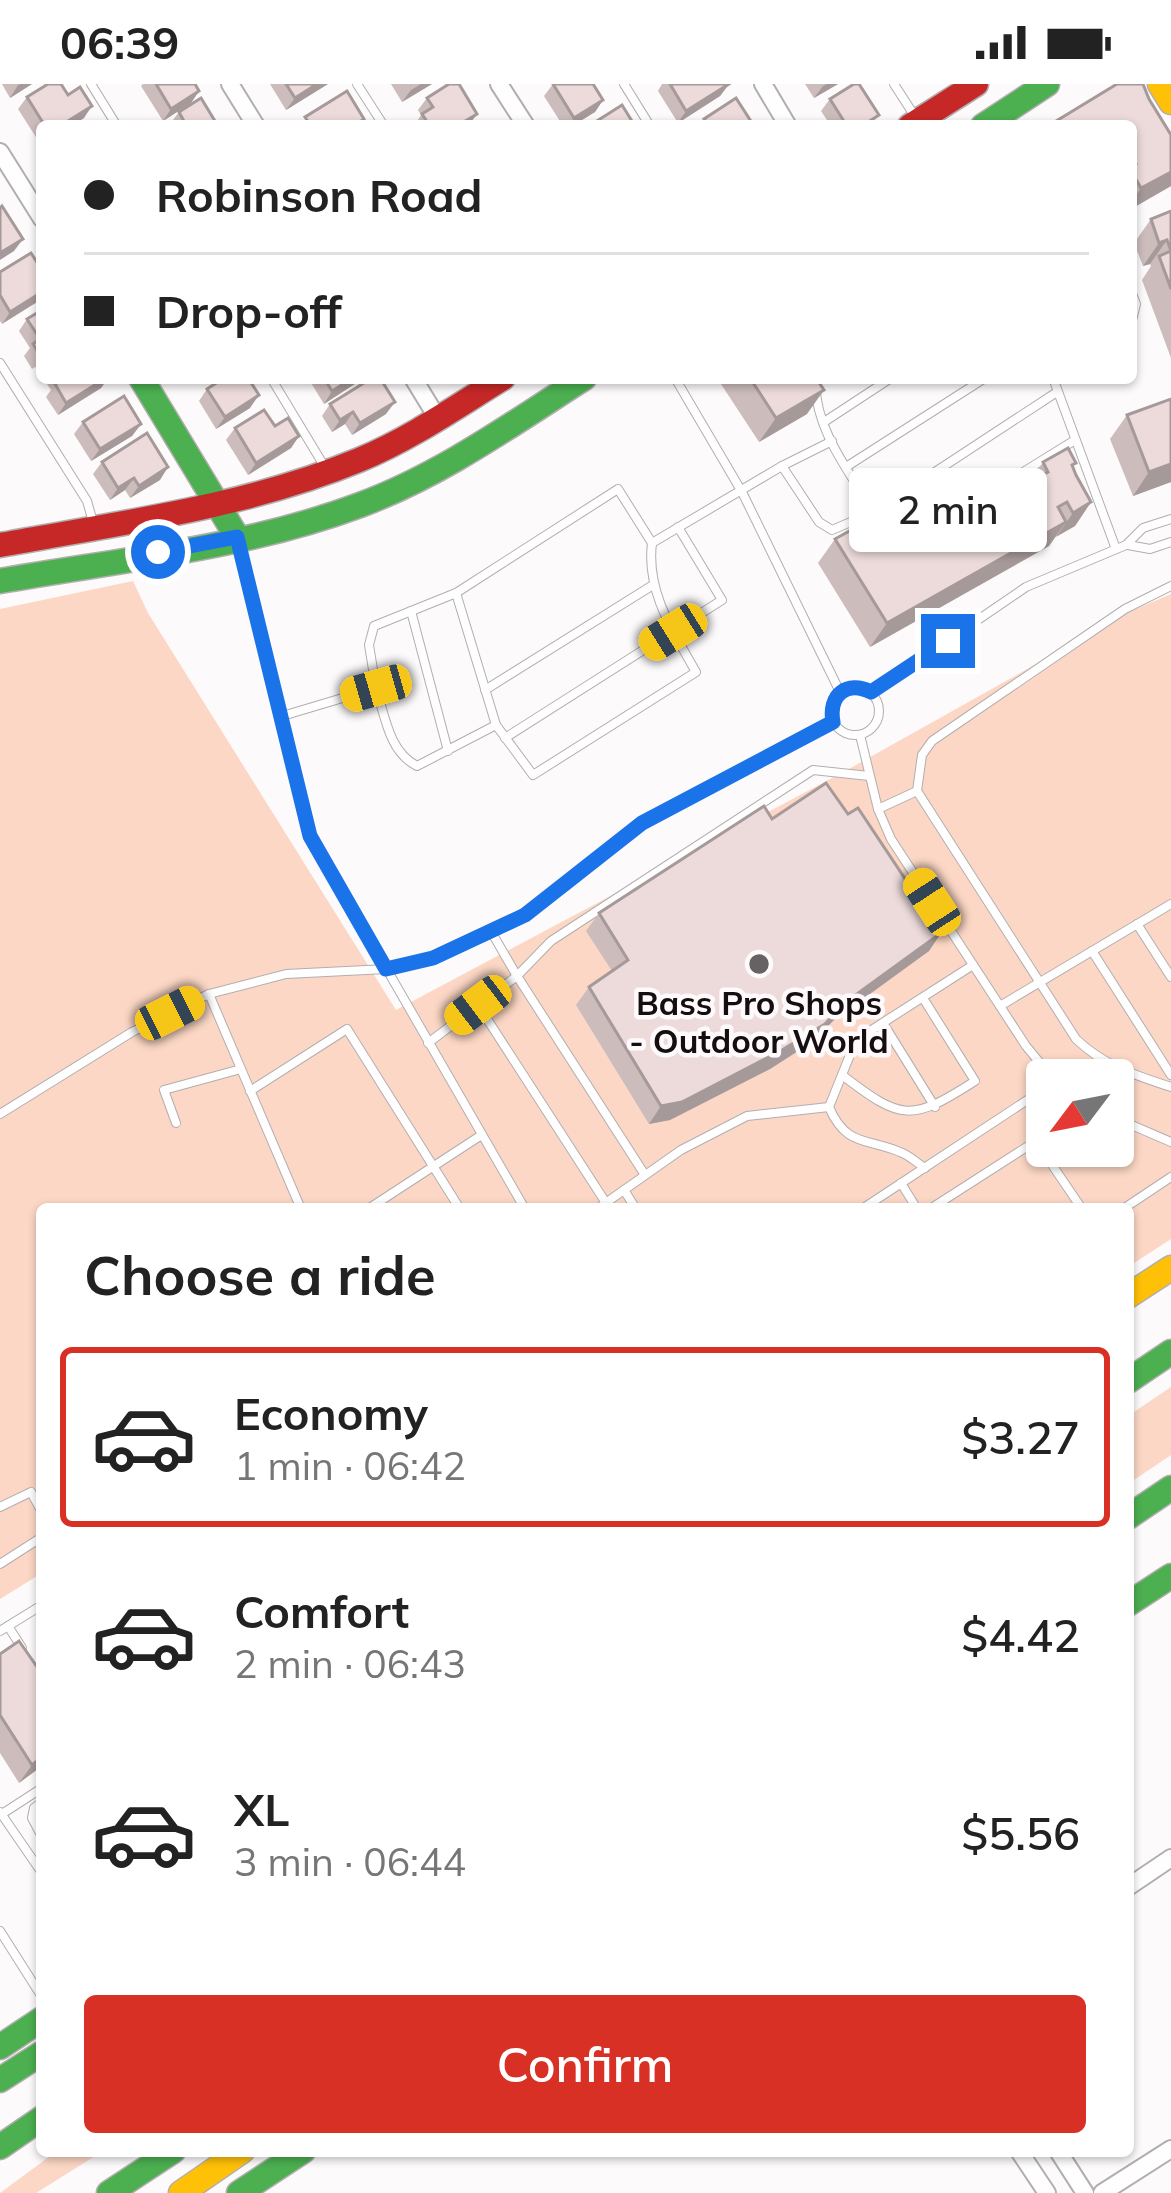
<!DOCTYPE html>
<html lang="en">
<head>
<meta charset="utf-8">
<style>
  :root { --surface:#fff; --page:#f2f2f2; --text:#222; --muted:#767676; --line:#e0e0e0; --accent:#d93025 }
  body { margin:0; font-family:Mulish,sans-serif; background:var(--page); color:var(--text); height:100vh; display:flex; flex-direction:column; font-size:45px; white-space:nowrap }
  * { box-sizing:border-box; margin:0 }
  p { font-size:39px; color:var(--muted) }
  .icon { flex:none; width:66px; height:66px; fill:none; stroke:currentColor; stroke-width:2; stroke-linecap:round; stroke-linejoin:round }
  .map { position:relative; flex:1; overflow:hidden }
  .sheet { position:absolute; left:36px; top:1119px; width:1098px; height:954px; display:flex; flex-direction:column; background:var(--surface); border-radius:12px; box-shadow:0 3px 9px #0004 }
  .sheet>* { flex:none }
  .guide { position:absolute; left:36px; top:36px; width:1101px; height:264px; border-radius:12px; box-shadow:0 3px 9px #0004; display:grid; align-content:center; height:264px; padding:0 48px; background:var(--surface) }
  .needle { width:78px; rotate:238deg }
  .fabs { position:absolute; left:1026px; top:975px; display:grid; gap:24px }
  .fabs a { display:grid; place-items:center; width:108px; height:108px; border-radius:12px; background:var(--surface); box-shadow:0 3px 9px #0004; font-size:60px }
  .end { position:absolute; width:54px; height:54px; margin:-27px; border:15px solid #1a73e8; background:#fff; box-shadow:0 0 0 6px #fff }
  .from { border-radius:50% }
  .bubble { position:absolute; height:84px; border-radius:12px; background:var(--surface); box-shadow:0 3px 9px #0004; font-size:39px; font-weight:600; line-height:84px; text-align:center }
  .car { position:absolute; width:36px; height:72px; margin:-36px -18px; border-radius:15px; box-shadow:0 0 9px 3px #0007; background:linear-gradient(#f5c518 24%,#345 0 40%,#f5c518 0 76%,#345 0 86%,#f5c518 0) }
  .guide b { display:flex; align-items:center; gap:42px; height:114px; font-size:45px }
  .guide b+b { border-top:3px solid var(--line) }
  .guide i { width:30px; height:30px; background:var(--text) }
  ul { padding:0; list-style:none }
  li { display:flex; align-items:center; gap:36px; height:180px; margin:0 24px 18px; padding:0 24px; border:6px solid transparent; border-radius:12px }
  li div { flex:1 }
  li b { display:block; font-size:45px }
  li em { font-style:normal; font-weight:600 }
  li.current { border-color:var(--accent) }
  li>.icon { width:108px; height:108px; stroke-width:1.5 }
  h2 { padding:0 48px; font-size:54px; line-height:144px }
  .button { display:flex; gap:24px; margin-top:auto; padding:24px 48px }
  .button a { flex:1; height:138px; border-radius:12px; background:var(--accent); color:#fff; font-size:48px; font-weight:600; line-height:138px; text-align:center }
  .status { display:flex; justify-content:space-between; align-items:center; height:84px; padding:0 60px; background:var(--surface); direction:ltr }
  .status svg { height:33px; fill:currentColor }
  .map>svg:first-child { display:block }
  .green { fill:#fcd7c5; fill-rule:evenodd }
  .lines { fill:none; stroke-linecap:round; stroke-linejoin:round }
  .lane-casing { stroke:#b2aeaf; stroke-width:10 }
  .street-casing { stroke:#b2aeaf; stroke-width:20 }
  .fast-casing { stroke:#b2aeaf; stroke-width:27 }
  .slow-casing { stroke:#b2aeaf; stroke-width:27 }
  .jam-casing { stroke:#b2aeaf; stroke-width:27 }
  .lane { stroke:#fffefe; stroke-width:8 }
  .street { stroke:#fffefe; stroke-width:16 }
  .fast { stroke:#4caf50; stroke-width:24 }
  .slow { stroke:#ffc107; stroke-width:24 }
  .jam { stroke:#c62828; stroke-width:24 }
  .wall { fill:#ccbcbc }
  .shaded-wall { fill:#a69999 }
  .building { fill:#eddbdb; stroke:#a69999; stroke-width:3 }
  .route { stroke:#1a73e8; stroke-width:15 }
  .poi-dot { fill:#666162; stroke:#fef9fb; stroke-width:4.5 }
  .labels { text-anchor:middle; stroke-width:9; stroke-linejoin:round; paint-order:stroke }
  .poi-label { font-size:33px; font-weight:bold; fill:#150e10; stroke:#fef9fb }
</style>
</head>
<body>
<div class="status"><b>06:39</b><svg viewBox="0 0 49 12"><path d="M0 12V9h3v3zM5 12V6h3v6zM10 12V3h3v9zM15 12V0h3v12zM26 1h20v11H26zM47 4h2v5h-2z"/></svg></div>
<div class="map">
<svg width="1171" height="2109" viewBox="0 0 1171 2109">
  <rect width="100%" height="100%" fill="#fdfafb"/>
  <g class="green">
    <path d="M133,497L148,529L396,926L847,686L1129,528L1171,510V1155L1128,1183V1125H42V1489L0,1515V525ZM1047,996H1113V1062H1047Z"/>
    <path d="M1171,1303V1371L1128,1400V1332Z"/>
    <path d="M57,2067H103L36,2109H0Z"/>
  </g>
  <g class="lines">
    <defs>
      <g id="lane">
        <path d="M91,0L117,42"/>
        <path d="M357,0L384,42"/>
        <path d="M624,0L650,42"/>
        <path d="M894,0L914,31"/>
        <path d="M1131,207L1136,220L1131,240"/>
        <path d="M0,279L87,417L93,438"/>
        <path d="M271,294L326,385"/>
        <path d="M675,294L742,408L840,608"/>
        <path d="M816,294C812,342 850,389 874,428"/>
        <path d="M1053,294L1116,465"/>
        <path d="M824,338L891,294"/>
        <path d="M832,357L782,382L819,438L832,446L874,428L1057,308"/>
        <path d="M846,383L985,294"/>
        <path d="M888,443L905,457L915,455L1075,356"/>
        <path d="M239,461L310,752L525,1125"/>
        <path d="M1128,461L1150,465L1171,458"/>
        <path d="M456,509L496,641"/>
        <path d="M411,527L448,667"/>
        <circle cx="855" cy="627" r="24"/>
        <path d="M376,604L369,561L374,542L456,509L618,405L652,459"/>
        <path d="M485,606L653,501"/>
        <path d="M871,609L1026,503L1126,461L1143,444L1171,435"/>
        <path d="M279,633L376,604C385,632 389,668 417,682L496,641L533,691L696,588C673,547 646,508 652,459L782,382"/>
        <path d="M860,651L878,725L891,755L1026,962L1054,996"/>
        <path d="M505,654L722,516L678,443"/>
        <path d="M917,707L1076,955C1104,982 1135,991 1171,1003"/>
        <path d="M878,725L917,707L922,671L932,657L1125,525L1171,502"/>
        <path d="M1137,840L1171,893"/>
        <path d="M492,849L517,892L551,857L813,686L869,692"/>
        <path d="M1092,867L1171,991"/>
        <path d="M209,910L286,890L386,885L433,874L492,849L566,802L642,739L833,638"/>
        <path d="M478,921L606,1119"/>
        <path d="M1000,922L1171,820"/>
        <path d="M883,939L935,1023"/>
        <path d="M428,959L517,892L645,1091"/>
        <path d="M842,991C902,1037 911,1038 975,997L923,914"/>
        <path d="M250,1007L347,945L460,1125"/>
        <path d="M0,1030L132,948L209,910L301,1125"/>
        <path d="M1113,1033L1171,1058"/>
        <path d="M176,1039L164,1006L241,985"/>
        <path d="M925,1084C917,1079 909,1071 900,1068C867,1054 846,1063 829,1023L856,956L973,881"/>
        <path d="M901,1099L917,1125"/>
        <path d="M624,1106L636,1125"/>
        <path d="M368,1125L480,1052"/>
        <path d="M597,1125L681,1066L747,1032L829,1023"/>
        <path d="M862,1125L1047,1003"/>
        <path d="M930,1125L1036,1057L1082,1125"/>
        <path d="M1123,1125L1171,1093"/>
        <path d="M0,1423L31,1408L42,1428"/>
        <path d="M0,1480L42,1453"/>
        <path d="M8,1542L22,1564"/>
        <path d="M0,1547L42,1521"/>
        <path d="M42,1718L34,1724L32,1734L42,1753"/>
        <path d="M0,1728L42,1789"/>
        <path d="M2,1730L42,1704"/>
        <path d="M0,1847L42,1913"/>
      </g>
      <g id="street">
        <path d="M230,0L256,42"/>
        <path d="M499,0L526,42"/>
        <path d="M763,0L788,42"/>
        <path d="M0,68L42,135"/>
        <path d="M413,294L438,335"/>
        <path d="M1128,1803L1171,1774"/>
        <path d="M1019,2067L1047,2109"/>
        <path d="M1058,2067L1085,2109"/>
        <path d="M1102,2109L1171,2065"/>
      </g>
      <g id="fast">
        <path d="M983,42L1047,0"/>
        <path d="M141,294L237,453"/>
        <path d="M0,497C120,476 245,464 360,421C441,391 512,340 584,294"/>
        <path d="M1128,1297L1171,1268"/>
        <path d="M1128,1433L1171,1404"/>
        <path d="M1128,1520L1171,1492"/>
        <path d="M0,1963L42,1935"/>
        <path d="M0,1996L42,1969"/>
        <path d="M0,2063L42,2034"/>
        <path d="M109,2109L173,2067"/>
        <path d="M239,2109L303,2067"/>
      </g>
      <g id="slow">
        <path d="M1160,0L1171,18"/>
        <path d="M1128,1212L1171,1184"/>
        <path d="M181,2109L242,2067"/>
      </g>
      <g id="jam">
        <path d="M910,42L976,0"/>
        <path d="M0,461C120,439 245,423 359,376C410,355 456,323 503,294"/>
      </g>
    </defs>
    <use href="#lane" class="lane-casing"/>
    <use href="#street" class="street-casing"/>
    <use href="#fast" class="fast-casing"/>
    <use href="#slow" class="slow-casing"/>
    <use href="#jam" class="jam-casing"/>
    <use href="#lane" class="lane"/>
    <use href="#street" class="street"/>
    <use href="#fast" class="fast"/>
    <use href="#slow" class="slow"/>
    <use href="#jam" class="jam"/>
  </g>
  <g class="wall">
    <path d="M2,0H32L10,14Z"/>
    <path d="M143,0H195L199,7L191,19L163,37L141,2Z"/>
    <path d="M270,0H328L286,26Z"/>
    <path d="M391,0H432L402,18Z"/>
    <path d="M553,0L603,16L595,28L572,42H563L544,12Z"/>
    <path d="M662,0H729L720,12L678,39L658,7Z"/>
    <path d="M805,0H838L814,14Z"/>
    <path d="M68,11L84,34L71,42H42L41,61L18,25L27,13Z"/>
    <path d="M427,14L477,30L468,42H414L421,31L418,26Z"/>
    <path d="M830,15L871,42H831L821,27Z"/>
    <path d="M179,28L218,42H171L170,40Z"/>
    <path d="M1131,42L1171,102L1131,125Z"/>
    <path d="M1171,127V274L1142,196L1151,182L1150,180L1143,182L1134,159L1151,135Z"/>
    <path d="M42,186L2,240L0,237V188Z"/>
    <path d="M42,226V279L32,285L24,272L30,264L19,247L27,235Z"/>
    <path d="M43,294H108L101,304L58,331L46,313L51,306Z"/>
    <path d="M308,294H364L324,320Z"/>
    <path d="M717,294H816L807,330L759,358Z"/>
    <path d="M207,305L250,324L216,345L199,317Z"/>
    <path d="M330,320L386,330L352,351L345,340L332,348L322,332Z"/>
    <path d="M1127,331L1171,398L1133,412L1110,355Z"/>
    <path d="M83,338L141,340L132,352L91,377L74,350Z"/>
    <path d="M275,342L299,352L291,364L248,391L226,356L235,344Z"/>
    <path d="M102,378L160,396L130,414L125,406L110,416L93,390Z"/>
    <path d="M1043,378L1072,383L1091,418L1075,442L1056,452L1049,462L870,563L818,479L835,455L864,439L870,431L896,463L912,462L921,452L1000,408L1006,399L1033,393Z"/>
    <path d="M848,730L941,849L929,867L834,936L812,958L770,985L670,1036L649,1040L576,921L589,903L612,887L586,847L599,829L772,735Z"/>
    <path d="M0,1570L42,1590V1682L19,1699L0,1669Z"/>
  </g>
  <g class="shaded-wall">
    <path d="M21,0H32L10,14L18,1Z"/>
    <path d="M317,0H328L286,26L295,14Z"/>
    <path d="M421,0H432L402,18L411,6Z"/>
    <path d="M729,0L720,12L678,39L686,27Z"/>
    <path d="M827,0H838L814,14L823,2Z"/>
    <path d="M199,7L191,19L163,37L171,25Z"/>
    <path d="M603,16L595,28L572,42H568L574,34Z"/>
    <path d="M92,22L84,34L71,42H60Z"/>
    <path d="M477,30L468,42H457Z"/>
    <path d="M1171,88V102L1131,125V119L1141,104Z"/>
    <path d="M23,155L14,167L0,176V169Z"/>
    <path d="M1167,156L1150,180L1143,182L1159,159Z"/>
    <path d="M42,208V215L2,240L10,228Z"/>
    <path d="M106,294H108L101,304L58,331L66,319Z"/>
    <path d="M353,294H364L324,320L332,307Z"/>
    <path d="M824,306L807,330L759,358L776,334Z"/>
    <path d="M259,311L250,324L216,345L225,333Z"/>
    <path d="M395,318L386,330L352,351L360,339Z"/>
    <path d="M353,328L345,340L332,348L340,336Z"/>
    <path d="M141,340L132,352L91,377L100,365Z"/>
    <path d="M299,352L291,364L248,391L256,379Z"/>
    <path d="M1171,380V398L1133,412L1149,388Z"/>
    <path d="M168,383L160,396L130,414L139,402Z"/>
    <path d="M134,394L125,406L110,416L118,404Z"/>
    <path d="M1091,418L1075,442L1056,453L1073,429Z"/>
    <path d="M1066,438L1049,462L870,563L887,539Z"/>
    <path d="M941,849L929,867L834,936L812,958L770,985L670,1036L649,1040L661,1022L846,918Z"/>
    <path d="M42,1673V1682L19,1699L32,1681Z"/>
  </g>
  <g class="building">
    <path d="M48,0H61L68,11L80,3L92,22L60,42H45L27,13Z"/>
    <path d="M156,0H195L199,7L171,25Z"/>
    <path d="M286,0H317L295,14Z"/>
    <path d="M449,0H459L477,30L457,42H430L422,30L433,23L427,14Z"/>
    <path d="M553,0H593L603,16L574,34Z"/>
    <path d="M670,0H729L686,27Z"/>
    <path d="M854,0H859L879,31L862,42H847L830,15Z"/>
    <path d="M1117,0H1143L1149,15L1171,51V88L1141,104L1131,87V83L1136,80L1131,71V42H1048Z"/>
    <path d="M347,7L364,35L354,42H311L305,33Z"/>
    <path d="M201,14L218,42H181L185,39L179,28Z"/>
    <path d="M736,14L754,42H709L704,35Z"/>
    <path d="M622,21L635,42H589Z"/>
    <path d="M2,122L23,155L0,169V124Z"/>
    <path d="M1171,127V167L1167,156L1159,159L1151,135Z"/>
    <path d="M1171,167V205L1159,172Z"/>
    <path d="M31,169L42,186V208L10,228L0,211V188Z"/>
    <path d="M42,226V273H41L33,260L40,255L27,235Z"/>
    <path d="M59,294H106L66,319L55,300L61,297Z"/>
    <path d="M224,294H248L259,311L225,333L207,305Z"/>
    <path d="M324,294H353L332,307Z"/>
    <path d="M372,294H380L395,318L360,339L353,328L340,336L330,320Z"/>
    <path d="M750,294H816L824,306L776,334Z"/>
    <path d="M124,312L141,340L100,365L83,338Z"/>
    <path d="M1171,315V380L1149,388L1127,331Z"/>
    <path d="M264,326L275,342L288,334L299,352L256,379L235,344Z"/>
    <path d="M147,349L168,383L139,402L134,394L118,404L102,378Z"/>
    <path d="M1068,364L1076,379L1072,381L1076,391L1091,418L1073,429L1067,418L1058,423L1066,438L887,539L835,455L871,435L870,431L883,422L897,446L889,451L896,463L917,462L915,458L921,452L1009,403L1006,399L1029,386L1034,395L1048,388L1043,378Z"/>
    <path d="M826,699L848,730L858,724L941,849L846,918L825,940L782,966L682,1018L661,1022L589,903L628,876L599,829L764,722L772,735Z"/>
    <path d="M19,1557L42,1590V1673L32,1681L0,1631V1570Z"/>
  </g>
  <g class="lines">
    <path class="route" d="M158,468L237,453L310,752L386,885L433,874L525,831L642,739L833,638C828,611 847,596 871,608L948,557"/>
  </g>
  <circle class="poi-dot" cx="759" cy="880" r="12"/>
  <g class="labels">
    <g class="poi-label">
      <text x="759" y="931">Bass Pro Shops<tspan x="759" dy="38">- Outdoor World</tspan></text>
    </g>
  </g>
</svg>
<div class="fabs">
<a><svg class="needle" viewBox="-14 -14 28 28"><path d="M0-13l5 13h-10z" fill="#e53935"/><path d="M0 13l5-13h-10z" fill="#767676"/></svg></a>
</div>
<i class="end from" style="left:158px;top:468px"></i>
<i class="end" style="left:948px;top:557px"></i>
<div class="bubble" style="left:849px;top:384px;width:198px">2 min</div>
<i class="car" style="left:673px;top:548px;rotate:238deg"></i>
<i class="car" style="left:376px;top:604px;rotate:254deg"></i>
<i class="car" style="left:932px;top:818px;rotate:327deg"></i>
<i class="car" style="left:478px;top:921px;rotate:233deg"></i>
<i class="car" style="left:170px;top:929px;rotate:63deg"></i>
<div class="guide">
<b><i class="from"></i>Robinson Road</b>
<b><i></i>Drop-off</b>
</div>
<section class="sheet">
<h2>Choose a ride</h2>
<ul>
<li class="current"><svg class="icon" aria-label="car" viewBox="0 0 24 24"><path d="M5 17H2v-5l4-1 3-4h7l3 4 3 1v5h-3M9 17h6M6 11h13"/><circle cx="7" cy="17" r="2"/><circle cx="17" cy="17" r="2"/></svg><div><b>Economy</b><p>1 min · 06:42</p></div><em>$3.27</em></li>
<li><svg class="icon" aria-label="car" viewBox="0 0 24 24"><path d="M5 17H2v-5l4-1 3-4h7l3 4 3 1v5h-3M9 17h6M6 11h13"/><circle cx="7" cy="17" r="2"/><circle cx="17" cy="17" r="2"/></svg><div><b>Comfort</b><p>2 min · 06:43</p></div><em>$4.42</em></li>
<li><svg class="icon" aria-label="car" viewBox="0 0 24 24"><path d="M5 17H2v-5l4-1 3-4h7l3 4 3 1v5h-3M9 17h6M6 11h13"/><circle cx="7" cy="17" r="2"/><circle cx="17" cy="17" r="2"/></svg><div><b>XL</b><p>3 min · 06:44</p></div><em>$5.56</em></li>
</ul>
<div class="button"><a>Confirm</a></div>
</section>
</div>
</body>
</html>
